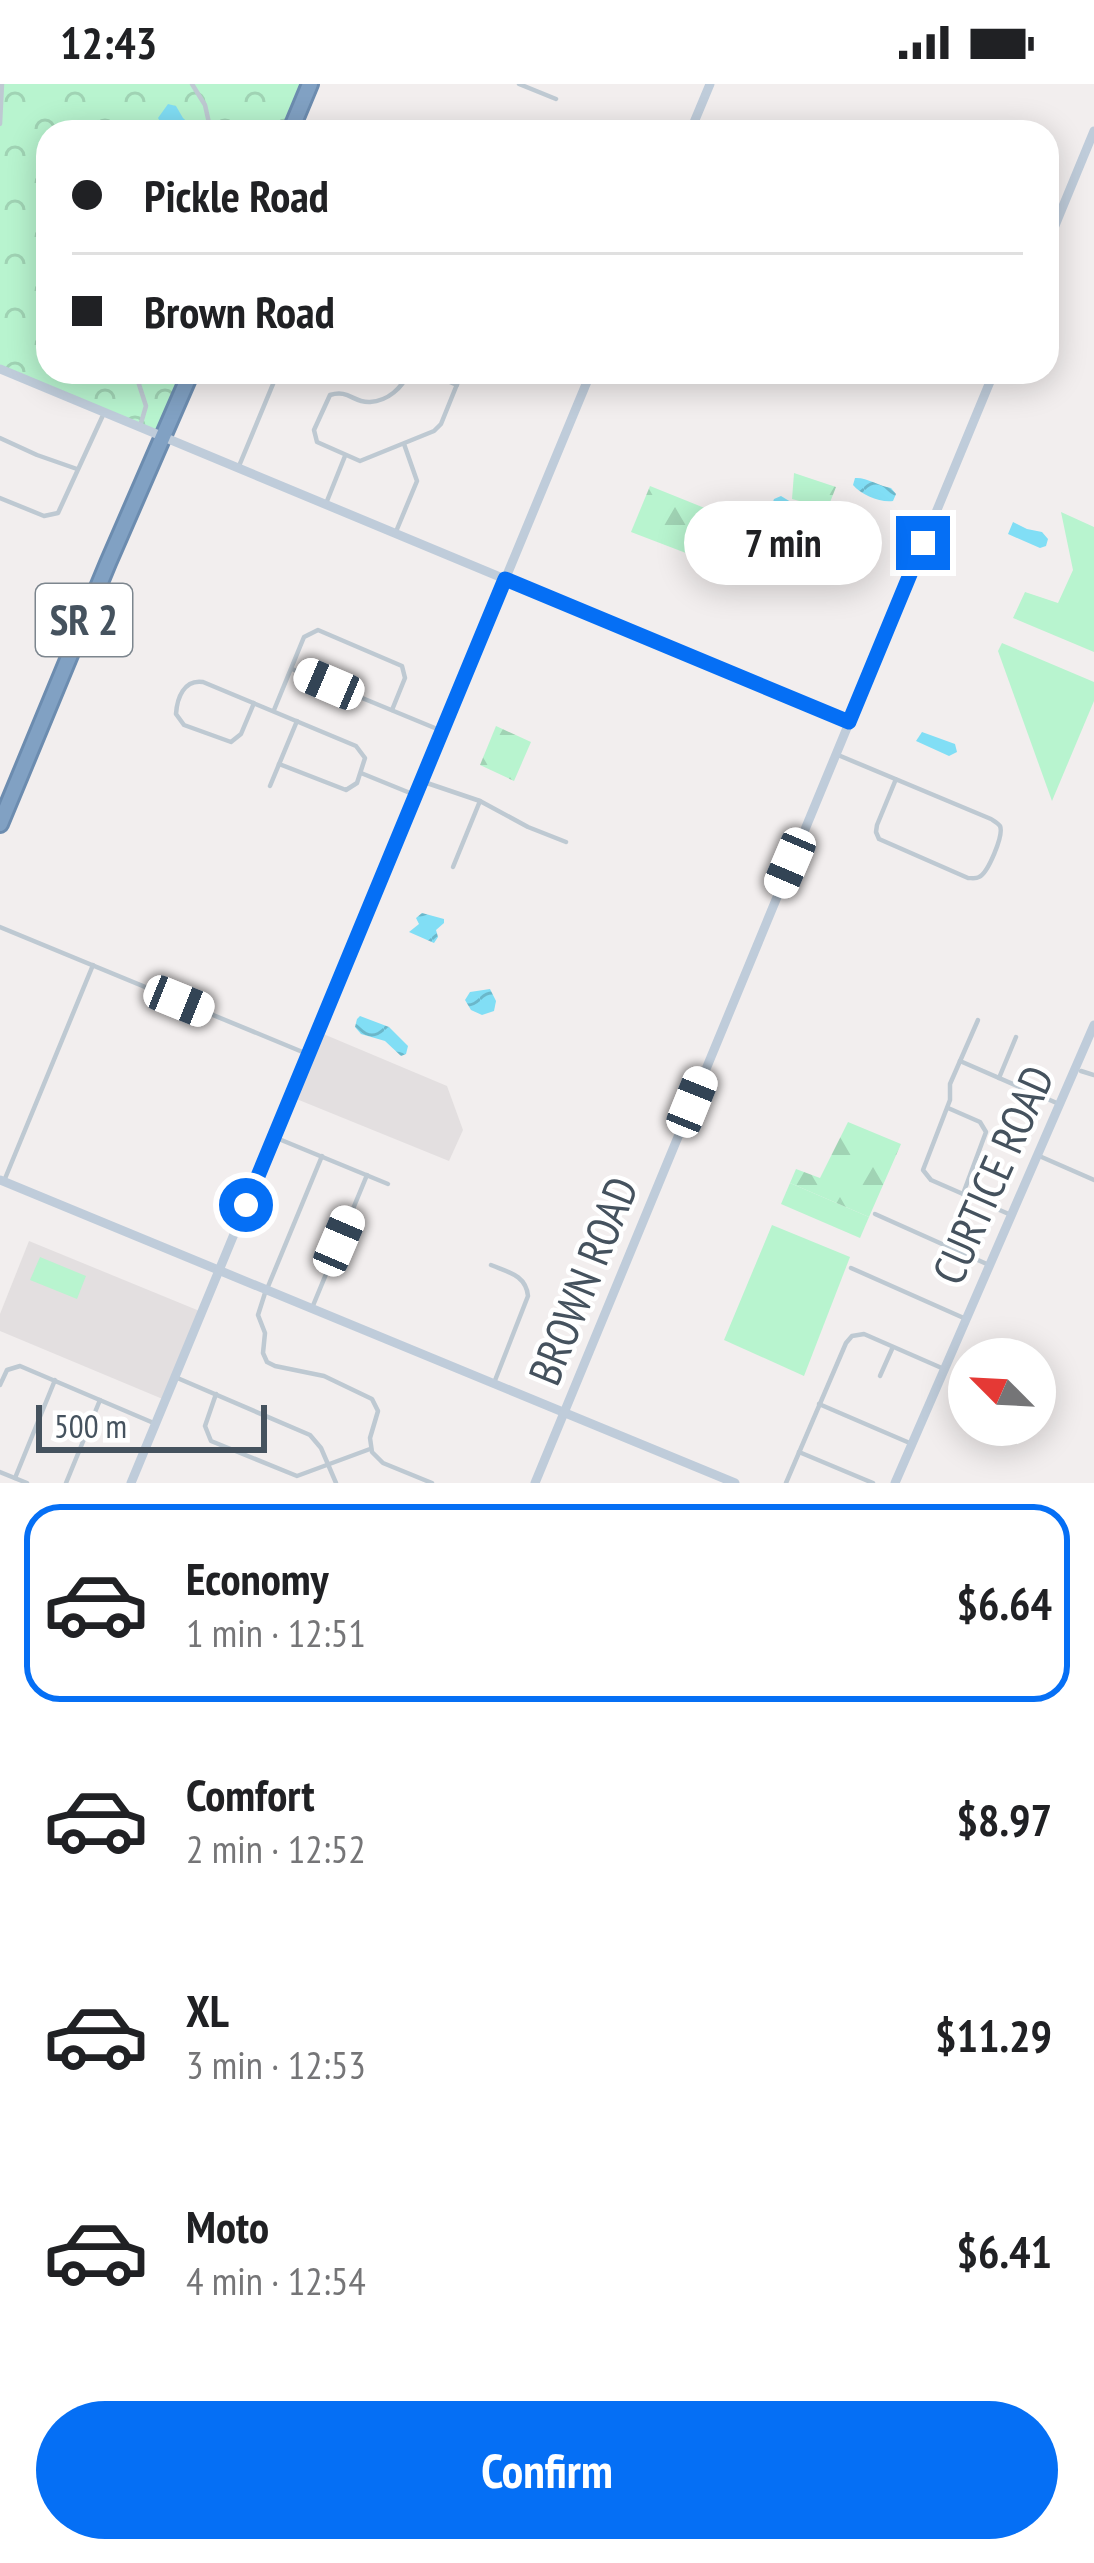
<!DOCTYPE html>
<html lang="en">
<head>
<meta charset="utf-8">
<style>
  :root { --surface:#fff; --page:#f6f6f6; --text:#202124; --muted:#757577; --line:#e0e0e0; --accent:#056ff5 }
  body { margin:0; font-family:"PT Sans Narrow",sans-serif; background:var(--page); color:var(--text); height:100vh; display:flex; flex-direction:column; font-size:45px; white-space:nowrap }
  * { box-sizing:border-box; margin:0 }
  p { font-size:39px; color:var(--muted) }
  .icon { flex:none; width:66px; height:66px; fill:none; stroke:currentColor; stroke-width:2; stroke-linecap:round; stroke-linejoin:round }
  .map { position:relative; height:1399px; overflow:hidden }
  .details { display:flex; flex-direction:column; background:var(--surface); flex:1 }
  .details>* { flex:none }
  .hud { position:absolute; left:36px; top:36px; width:1023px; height:264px; border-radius:36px; box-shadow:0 6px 30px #0003; display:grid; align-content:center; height:264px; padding:0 36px; background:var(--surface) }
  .needle { width:78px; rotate:294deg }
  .controls { position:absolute; left:948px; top:1254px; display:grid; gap:24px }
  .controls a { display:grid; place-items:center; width:108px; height:108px; border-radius:50%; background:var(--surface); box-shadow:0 6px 30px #0003; font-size:60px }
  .scale { position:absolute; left:36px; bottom:30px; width:231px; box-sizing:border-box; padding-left:12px; border:6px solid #45525e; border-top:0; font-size:33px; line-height:42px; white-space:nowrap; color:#45525e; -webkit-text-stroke:9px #fff; paint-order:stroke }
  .end { position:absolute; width:54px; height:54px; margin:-27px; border:15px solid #056ff5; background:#fff; box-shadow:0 0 0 6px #fff }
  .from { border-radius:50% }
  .bubble { position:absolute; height:84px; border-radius:42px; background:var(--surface); box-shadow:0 6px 30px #0003; font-size:39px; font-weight:700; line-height:84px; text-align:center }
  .car { position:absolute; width:36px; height:72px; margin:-36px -18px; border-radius:15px; box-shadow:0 0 9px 3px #0007; background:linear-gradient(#fff 24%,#345 0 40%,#fff 0 76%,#345 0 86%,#fff 0) }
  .hud b { display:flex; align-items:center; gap:42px; height:114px; font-size:45px }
  .hud b+b { border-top:3px solid var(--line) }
  .hud i { width:30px; height:30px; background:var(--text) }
  ul { padding:21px 0 0; list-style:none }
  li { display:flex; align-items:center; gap:36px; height:198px; margin:0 24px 18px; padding:0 12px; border:6px solid transparent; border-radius:36px }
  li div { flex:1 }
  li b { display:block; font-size:45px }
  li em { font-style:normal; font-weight:700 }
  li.on { border-color:var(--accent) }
  li>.icon { width:108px; height:108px; stroke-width:1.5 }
  .button { display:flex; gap:24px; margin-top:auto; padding:24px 36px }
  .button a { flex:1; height:138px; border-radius:72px; background:var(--accent); color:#fff; font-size:48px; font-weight:700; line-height:138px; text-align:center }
  .status { display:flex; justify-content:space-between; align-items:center; height:84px; padding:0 60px; background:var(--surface); direction:ltr }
  .status svg { height:33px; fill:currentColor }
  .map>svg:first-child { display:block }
  .education { fill:#e3dfe0 }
  .green { fill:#b8f4cf }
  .forest { fill:url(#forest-firs) }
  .park { fill:url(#park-crowns) }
  .water { fill:url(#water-waves) }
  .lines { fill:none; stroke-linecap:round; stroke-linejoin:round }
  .highway-casing { stroke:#6c8caf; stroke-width:20 }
  .street { stroke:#bec9d2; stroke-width:4.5 }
  .secondary { stroke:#bfccda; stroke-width:9 }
  .highway { stroke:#81a1c3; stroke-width:14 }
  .route { stroke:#056ff5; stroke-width:15 }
  .labels { text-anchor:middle; stroke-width:9; stroke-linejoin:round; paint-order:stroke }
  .shield { fill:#fff; stroke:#7d868e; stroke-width:3 }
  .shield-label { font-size:42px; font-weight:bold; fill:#45525e }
  .street-label { font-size:45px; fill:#45525e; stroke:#fff }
</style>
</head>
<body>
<div class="status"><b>12:43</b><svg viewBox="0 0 49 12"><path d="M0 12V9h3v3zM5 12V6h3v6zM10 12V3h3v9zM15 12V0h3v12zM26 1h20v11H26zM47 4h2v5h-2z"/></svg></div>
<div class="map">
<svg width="1094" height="1399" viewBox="0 0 1094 1399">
  <defs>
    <pattern id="forest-firs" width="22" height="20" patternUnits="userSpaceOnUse" patternTransform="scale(3)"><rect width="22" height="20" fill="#b8f4cf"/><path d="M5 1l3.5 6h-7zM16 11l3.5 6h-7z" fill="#a0d3b4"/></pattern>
    <pattern id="park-crowns" width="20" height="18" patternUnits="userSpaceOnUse" patternTransform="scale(3)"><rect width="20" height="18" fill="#b8f4cf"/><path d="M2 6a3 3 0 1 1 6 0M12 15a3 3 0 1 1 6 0" fill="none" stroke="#a0d3b4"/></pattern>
    <pattern id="water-waves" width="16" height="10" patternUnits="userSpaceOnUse" patternTransform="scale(3)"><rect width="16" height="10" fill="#81def5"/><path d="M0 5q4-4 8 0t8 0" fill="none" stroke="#6bb7ca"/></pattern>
  </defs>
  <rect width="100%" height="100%" fill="#f2eeee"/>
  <g class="education">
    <path d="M321,949L447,1002L463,1046L449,1077L294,1014Z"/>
    <path d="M29,1157L202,1228L165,1316L0,1247V1230Z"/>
  </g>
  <g class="green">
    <path d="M1061,428L1094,443V568L1013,534L1025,508L1058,519L1073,486Z"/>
    <path d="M1002,559L1094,598V617L1052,717L998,567Z"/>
    <path d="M790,1099L869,1133L860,1154L781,1120Z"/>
    <path d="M772,1141L850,1173L804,1292L724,1256Z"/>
    <path d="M40,1173L86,1192L77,1215L30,1196Z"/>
  </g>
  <g class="forest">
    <path d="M794,389L836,403L827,426L814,428L803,418L792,415Z"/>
    <path d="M650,402L732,435L712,479L631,448Z"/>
    <path d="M496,642L531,658L514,697L480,681Z"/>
    <path d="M848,1038L901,1060L869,1133L790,1099L796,1085L820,1094Z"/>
  </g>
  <path class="park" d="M0,0H310L290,48H48V288H191L163,355L0,285Z"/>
  <g class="water">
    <path d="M168,20L176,22L183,34L198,48C181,48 166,51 158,34Z"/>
    <path d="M855,394C866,393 879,402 891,404L896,410L893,417C881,419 861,411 853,401Z"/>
    <path d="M781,412L814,432L827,431L828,437L813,442L782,430L772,421L774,415Z"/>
    <path d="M1013,438L1027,445L1042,448L1048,455L1046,462L1040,464L1008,450Z"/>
    <path d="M922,648L955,660L957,668L949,672L916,657Z"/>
    <path d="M422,829L444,835V839L436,846L438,853L434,859L409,848L419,840L416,834Z"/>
    <path d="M490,905L496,917L494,927L482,931L471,926L465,916L470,908Z"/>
    <path d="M360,932L389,943L408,962L406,970L401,972L385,957L361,950L355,943L357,935Z"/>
  </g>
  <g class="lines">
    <defs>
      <g id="highway">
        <path d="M290,48L310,0"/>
        <path d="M0,740L108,479L191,288"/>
      </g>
    </defs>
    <use href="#highway" class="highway-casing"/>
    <g class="street">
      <path d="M192,0L205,21L211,48"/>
      <path d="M519,0L556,15"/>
      <path d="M0,40L2,0"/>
      <path d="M135,288L146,322L141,339"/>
      <path d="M409,288C402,304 388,317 370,318C353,319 349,305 330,311L314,346L317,358L360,377L434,347L441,340L462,288"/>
      <path d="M426,288L457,301"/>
      <path d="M0,354L37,371L77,385"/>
      <path d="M239,382L278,288"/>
      <path d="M0,414L44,432L58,429L104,329"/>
      <path d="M327,417L345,372"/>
      <path d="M395,450L417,397L404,360"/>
      <path d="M292,585L442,647"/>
      <path d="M254,619L241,650L231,658L184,641L176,630C177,614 184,595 203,598L356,662L365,674L357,699L346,706L279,680"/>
      <path d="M274,626L304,553L318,546L402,582L405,594L392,626"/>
      <path d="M838,671L991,735C994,737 998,739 1000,742C1004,751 988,789 979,793C976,795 972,794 968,794L879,755L876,748L877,741L896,695"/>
      <path d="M361,689L415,711"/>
      <path d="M421,697L480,717L528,743L566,758"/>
      <path d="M270,702L297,637"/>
      <path d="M453,783L480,717"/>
      <path d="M0,843L305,969"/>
      <path d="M978,936L950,1000V1016L923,1086L931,1096L1011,1131"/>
      <path d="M960,977L1059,1020"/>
      <path d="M1081,987L1094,991"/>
      <path d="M999,994L1016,953"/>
      <path d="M948,1024L980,1038L986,1048L963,1110"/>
      <path d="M274,1053L388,1100"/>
      <path d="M1037,1071L1094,1096"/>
      <path d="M4,1097L93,881"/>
      <path d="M875,1130L989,1181"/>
      <path d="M491,1181C508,1188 526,1191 528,1212L494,1299"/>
      <path d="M851,1184L966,1235"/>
      <path d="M267,1205L322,1072"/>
      <path d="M265,1209L258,1231L265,1249L263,1269L267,1278L275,1282L324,1292L372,1315L378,1327L370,1354L372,1368L383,1379L432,1399"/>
      <path d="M312,1224L367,1091"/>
      <path d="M880,1292L892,1265"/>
      <path d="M175,1293L310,1351L321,1364L336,1399"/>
      <path d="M0,1301L7,1286L20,1282L156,1340"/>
      <path d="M216,1310L205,1342L211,1357L297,1392L370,1365"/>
      <path d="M819,1320L912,1360"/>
      <path d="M799,1368L873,1399"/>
      <path d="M0,1388L27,1399"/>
      <path d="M15,1394L55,1296"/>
      <path d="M66,1399L100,1316"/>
      <path d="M786,1399L846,1259L852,1252L864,1250L944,1285"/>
    </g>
    <g class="secondary">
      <path d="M690,48L710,0"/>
      <path d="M1047,161L1094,47"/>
      <path d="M0,285L849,638"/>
      <path d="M0,1096L735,1399"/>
      <path d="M131,1399L591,288"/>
      <path d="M535,1399L994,288"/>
      <path d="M895,1399L1094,941"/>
    </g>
    <use href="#highway" class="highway"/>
  </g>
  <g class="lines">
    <path class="route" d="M246,1121L505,495L849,638L923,459"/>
  </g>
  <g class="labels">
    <rect class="shield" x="36" y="500" width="96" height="72" rx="9"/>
    <g class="shield-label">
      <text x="84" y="551">SR 2</text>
    </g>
    <g class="street-label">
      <text transform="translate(993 1091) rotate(-66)" y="16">CURTICE ROAD</text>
      <text transform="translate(583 1197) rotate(-68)" y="16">BROWN ROAD</text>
    </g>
  </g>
</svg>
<div class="controls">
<a><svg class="needle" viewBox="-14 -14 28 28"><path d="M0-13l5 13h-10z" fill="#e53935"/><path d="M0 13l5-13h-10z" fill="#757577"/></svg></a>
</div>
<div class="scale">500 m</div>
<i class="end from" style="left:246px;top:1121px"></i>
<i class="end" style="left:923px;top:459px"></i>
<div class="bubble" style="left:684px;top:417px;width:198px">7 min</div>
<i class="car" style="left:329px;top:600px;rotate:293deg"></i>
<i class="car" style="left:790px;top:779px;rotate:203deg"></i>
<i class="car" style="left:179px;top:917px;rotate:112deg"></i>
<i class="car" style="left:692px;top:1018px;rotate:22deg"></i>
<i class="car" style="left:339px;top:1157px;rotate:23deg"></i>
<div class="hud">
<b><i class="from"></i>Pickle Road</b>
<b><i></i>Brown Road</b>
</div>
</div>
<section class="details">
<ul>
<li class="on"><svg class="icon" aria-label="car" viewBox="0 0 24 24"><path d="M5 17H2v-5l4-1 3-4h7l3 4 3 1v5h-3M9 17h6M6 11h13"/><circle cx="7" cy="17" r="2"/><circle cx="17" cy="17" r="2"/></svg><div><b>Economy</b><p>1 min · 12:51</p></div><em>$6.64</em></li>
<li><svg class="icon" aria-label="car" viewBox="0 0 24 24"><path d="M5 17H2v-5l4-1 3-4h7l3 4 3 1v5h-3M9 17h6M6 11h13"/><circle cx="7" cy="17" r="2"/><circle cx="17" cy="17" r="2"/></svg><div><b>Comfort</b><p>2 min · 12:52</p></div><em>$8.97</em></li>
<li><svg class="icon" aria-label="car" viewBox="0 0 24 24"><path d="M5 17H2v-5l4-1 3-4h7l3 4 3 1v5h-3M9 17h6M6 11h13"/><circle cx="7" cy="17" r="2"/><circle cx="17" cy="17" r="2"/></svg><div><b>XL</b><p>3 min · 12:53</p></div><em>$11.29</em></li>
<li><svg class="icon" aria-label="car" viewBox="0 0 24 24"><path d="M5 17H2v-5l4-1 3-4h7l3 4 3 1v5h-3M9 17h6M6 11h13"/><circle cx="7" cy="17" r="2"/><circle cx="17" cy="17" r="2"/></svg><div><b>Moto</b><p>4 min · 12:54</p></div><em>$6.41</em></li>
</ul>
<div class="button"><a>Confirm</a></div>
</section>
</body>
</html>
